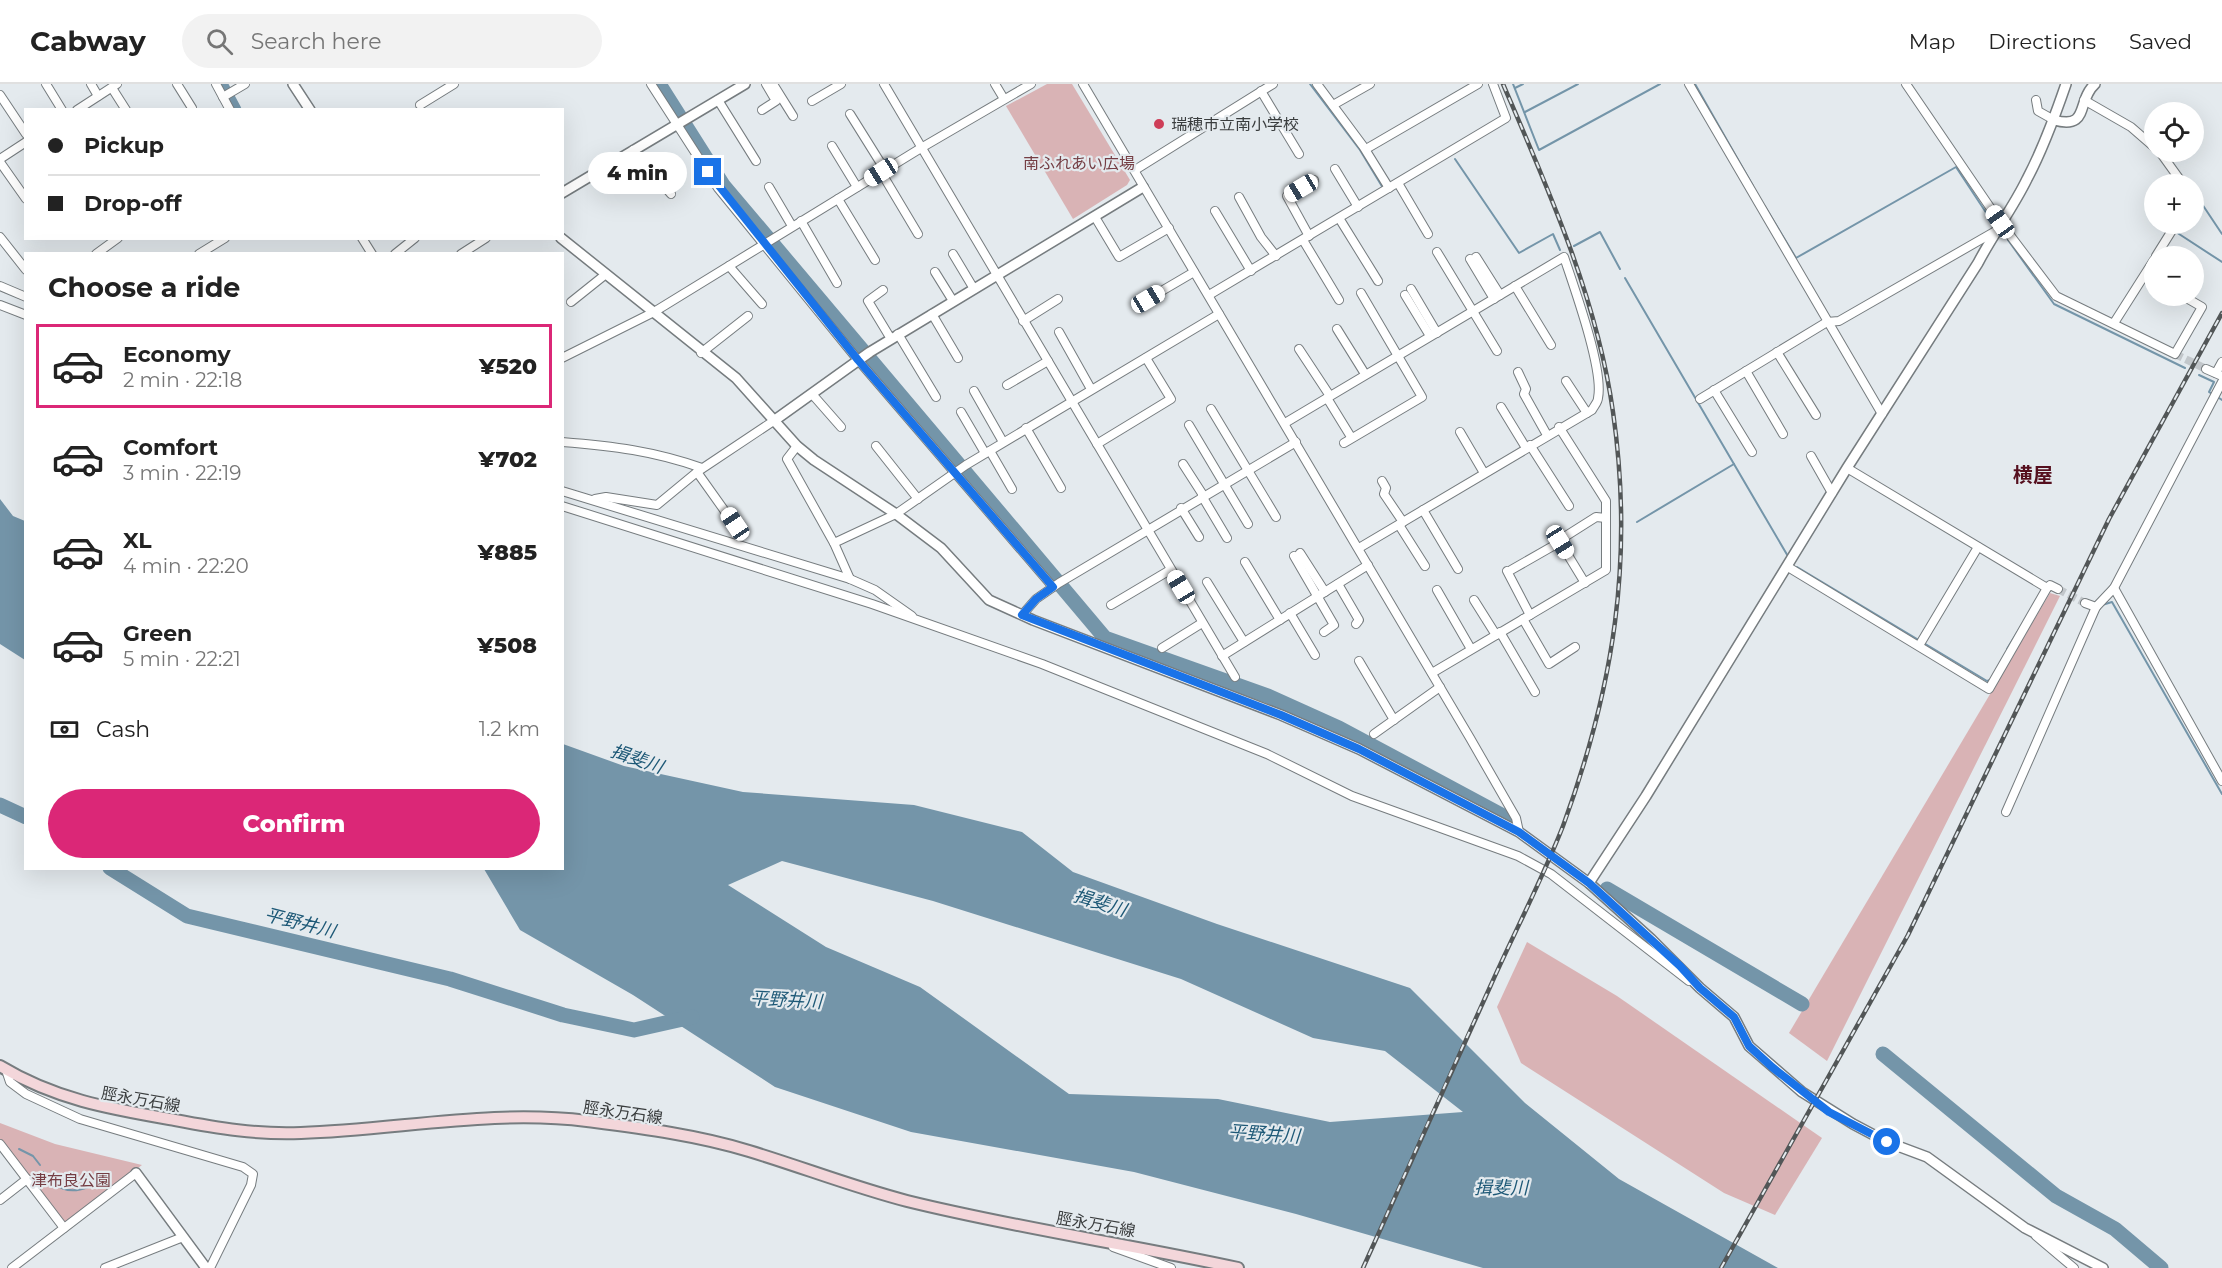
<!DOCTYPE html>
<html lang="en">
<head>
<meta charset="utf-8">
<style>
  :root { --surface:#fff; --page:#f2f2f2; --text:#222; --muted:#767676; --line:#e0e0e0; --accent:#db2777 }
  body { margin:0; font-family:Montserrat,"Noto Sans JP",sans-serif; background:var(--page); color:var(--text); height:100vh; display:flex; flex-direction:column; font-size:22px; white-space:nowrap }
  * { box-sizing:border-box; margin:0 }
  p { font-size:20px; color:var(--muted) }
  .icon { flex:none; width:33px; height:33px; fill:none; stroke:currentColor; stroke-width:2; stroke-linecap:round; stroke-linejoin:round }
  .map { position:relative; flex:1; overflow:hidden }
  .sheet { position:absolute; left:24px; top:168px; width:540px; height:618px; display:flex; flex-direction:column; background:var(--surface); border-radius:0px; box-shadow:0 6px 24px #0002 }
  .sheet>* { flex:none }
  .top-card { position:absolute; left:24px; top:24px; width:540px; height:132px; border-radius:0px; box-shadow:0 6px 24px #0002; display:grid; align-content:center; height:132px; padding:0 24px; background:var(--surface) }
  .controls { position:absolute; left:2144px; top:18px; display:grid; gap:12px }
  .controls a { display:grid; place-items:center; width:60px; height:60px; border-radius:50%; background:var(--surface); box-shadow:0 6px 24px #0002; font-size:30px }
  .end { position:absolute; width:27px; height:27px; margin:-14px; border:8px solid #1a73e8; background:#fff; box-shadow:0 0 0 3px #fff }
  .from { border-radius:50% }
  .bubble { position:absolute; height:42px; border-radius:21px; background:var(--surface); box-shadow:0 6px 24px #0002; font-size:20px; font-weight:800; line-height:42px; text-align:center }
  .car { position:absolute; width:18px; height:36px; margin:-18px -9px; border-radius:8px; box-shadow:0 0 4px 2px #0007; background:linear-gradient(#fff 24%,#345 0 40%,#fff 0 76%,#345 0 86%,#fff 0) }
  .top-card b { display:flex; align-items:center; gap:21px; height:57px; font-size:22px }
  .top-card b+b { border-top:2px solid var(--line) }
  .top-card i { width:15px; height:15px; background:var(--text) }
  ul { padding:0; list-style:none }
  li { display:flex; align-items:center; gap:18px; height:84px; margin:0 12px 9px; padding:0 12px; border:3px solid transparent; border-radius:0px }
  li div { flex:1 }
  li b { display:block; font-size:22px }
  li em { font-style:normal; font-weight:800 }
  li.current { border-color:var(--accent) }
  li>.icon { width:54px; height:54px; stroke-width:1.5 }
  h2 { padding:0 24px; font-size:27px; line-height:72px }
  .pay { display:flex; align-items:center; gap:15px; height:66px; padding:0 24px; font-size:22px }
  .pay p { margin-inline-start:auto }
  .cta { display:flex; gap:12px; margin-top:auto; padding:12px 24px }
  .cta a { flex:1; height:69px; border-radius:36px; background:var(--accent); color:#fff; font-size:24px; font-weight:800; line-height:69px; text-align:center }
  header { display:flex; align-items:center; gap:36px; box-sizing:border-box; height:84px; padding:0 30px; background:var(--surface); border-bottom:2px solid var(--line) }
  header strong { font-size:28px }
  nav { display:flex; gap:33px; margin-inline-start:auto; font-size:21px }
  .search { width:420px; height:54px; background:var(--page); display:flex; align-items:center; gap:15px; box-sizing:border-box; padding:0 21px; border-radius:33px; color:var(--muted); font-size:22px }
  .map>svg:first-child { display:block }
  .green { fill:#d9b3b5 }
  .water { fill:#7495a9; fill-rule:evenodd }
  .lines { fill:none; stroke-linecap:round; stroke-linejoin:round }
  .stream { stroke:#7495a9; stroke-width:2 }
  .river { stroke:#7495a9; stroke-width:15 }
  .minor-tunnel { stroke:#c2c7cb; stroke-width:8; stroke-dasharray:8 4; stroke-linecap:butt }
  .minor-casing { stroke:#767c7f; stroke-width:10 }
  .tertiary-casing { stroke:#767c7f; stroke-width:12 }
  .secondary-casing { stroke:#767c7f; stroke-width:14 }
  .minor { stroke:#fff; stroke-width:8 }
  .tertiary { stroke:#fff; stroke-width:9 }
  .secondary { stroke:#f3d6da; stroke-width:10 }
  .rail-casing { stroke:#525657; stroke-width:4.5 }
  .rail { stroke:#e4eaee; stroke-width:2; stroke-dasharray:7; stroke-linecap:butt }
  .route { stroke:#1a73e8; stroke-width:8 }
  .poi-dot { fill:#ce3e58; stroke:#e4eaee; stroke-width:2 }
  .labels { text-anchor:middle; stroke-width:4.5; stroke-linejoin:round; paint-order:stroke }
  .poi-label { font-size:16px; fill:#3a3d3e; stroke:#e4eaee; text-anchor:start }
  .park-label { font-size:16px; fill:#753e44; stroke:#e4eaee }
  .street-label { font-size:16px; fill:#3a3d3e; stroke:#e4eaee }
  .water-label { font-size:18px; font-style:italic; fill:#1e5977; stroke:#e4eaee }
  .quarter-label { font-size:20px; font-weight:bold; fill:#550f1e; stroke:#e4eaee }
</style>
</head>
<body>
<header>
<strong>Cabway</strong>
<div class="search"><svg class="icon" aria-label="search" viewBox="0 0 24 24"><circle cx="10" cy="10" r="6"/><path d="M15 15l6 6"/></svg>Search here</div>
<nav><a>Map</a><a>Directions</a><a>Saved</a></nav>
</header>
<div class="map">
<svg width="2222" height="1184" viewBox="0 0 2222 1184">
  <rect width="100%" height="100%" fill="#e4eaee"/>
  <g class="green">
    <path d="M1047,0H1072L1130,96L1127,101L1073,135L1006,22Z"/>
    <path d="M2050,509L2060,512L1827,977L1789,949Z"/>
    <path d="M1527,858L1617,912L1822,1054L1775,1131L1724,1109L1521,979L1497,923Z"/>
    <path d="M0,1039L55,1060L142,1081L64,1139L0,1056Z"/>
  </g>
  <g class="water">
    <path d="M0,415L13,432L25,437V576L0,560Z"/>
    <path d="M563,660L624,682L743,708L914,721L1022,748L1073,788L1217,840L1410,904L1525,1019L1619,1095L1778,1184H1483L1296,1130L1134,1088L911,1048L775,1003L633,911L520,846L484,785L562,784ZM782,777L933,817L1181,895L1313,954L1385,967L1463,1028L1330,1038L1218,1015L1069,1010L920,903L826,863L728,801Z"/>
  </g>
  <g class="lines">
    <g class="stream">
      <path d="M1310,0L1360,66L1383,104"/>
      <path d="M1513,0L1539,66L1660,0"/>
      <path d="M1695,0L1753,102"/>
      <path d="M1515,4L1523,0"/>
      <path d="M1525,28L1578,0"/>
      <path d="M1455,75L1519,169L1553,150L1560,166"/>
      <path d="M2198,114L2222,150"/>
      <path d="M1764,121L1796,174L1956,83L1989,133"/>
      <path d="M2176,148L2222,178"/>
      <path d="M2008,156L2054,220L2185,284"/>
      <path d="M1574,162L1600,148L1620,185"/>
      <path d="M1625,194L1789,474"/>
      <path d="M2199,291L2214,298L2209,308L2212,310"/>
      <path d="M2219,314L2222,316"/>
      <path d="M1637,438L1734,380"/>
      <path d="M1797,483L1987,597L1990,596"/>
      <path d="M2102,521L2112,518L2222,710"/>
      <path d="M2007,565L2023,539"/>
      <path d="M19,1065L33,1072L40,1081"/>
      <path d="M43,1088C56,1104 68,1111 88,1103"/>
      <path d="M96,1099L102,1091"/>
    </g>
    <g class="river">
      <path d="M220,0L234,26"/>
      <path d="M659,0L723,101L1105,554L1268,612L1339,644L1507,734"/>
      <path d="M0,721L26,733"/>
      <path d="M110,784L187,832L450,895L563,931L634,946L692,933"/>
      <path d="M1607,805L1802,920"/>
      <path d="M1883,970L2056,1112L2115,1145L2161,1184"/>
    </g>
    <g class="minor-tunnel">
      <path d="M2175,270L2206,285"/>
      <path d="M2058,505L2085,519"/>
    </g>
    <defs>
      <g id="minor">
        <path d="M46,0L62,26"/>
        <path d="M91,0L98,12"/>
        <path d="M177,0L192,24"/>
        <path d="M216,0L230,26"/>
        <path d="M651,0L718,104L858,276L1053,503"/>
        <path d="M773,0L793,32"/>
        <path d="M884,0L1235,593"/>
        <path d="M995,0L1004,15"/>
        <path d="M1083,0L1470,654L1516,734L1519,748"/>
        <path d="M1317,0L1363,62L1389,104"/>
        <path d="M1689,0L1882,330"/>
        <path d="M1906,0L2000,138L2056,212L2175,270L2202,223L2183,212"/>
        <path d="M112,4L126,26"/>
        <path d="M1261,7L1299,70"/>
        <path d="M0,11L26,50"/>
        <path d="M223,13L245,0"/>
        <path d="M718,16L756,77"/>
        <path d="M2036,16L2038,27L2054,36"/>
        <path d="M2084,16L2131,43L2154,63"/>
        <path d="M812,17L841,0"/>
        <path d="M420,21L454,0"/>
        <path d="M1333,21L1370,0"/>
        <path d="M77,26L117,0"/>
        <path d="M762,26L776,17L766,0"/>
        <path d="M850,30L885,86"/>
        <path d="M832,62L857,103"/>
        <path d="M1366,65L1478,0"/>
        <path d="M633,66L671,110"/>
        <path d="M2160,68L2183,100"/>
        <path d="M0,75L26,58"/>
        <path d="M0,78L26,115"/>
        <path d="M1335,85L1358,123"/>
        <path d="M1135,86L1273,0"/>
        <path d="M881,88L918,150"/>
        <path d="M1398,99L1428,150"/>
        <path d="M769,103L792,142"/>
        <path d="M1239,113L1261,153L1276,172"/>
        <path d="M838,115L875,176"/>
        <path d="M1215,127L1251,187"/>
        <path d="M1095,133L1119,173L1169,144"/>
        <path d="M1339,134L1378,197"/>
        <path d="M801,137L837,199"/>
        <path d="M1309,152L1287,112L1314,96"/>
        <path d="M0,153L26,186"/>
        <path d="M362,154L372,170"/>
        <path d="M1303,156L1339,216"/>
        <path d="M1437,168L1497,267"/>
        <path d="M96,170L118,154"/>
        <path d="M199,170L225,154"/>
        <path d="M395,170L415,154"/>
        <path d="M461,170L486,154"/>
        <path d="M953,170L974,205"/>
        <path d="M2156,172L2176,140"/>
        <path d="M1476,173L1500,211"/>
        <path d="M1470,175L1494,215"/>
        <path d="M729,182L762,220"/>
        <path d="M935,188L953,217"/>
        <path d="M0,202L26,213"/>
        <path d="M1515,202L1551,261"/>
        <path d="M1411,205L1437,249"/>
        <path d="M883,206L868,217L891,255"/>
        <path d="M1209,211L1506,34L1493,0"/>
        <path d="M1405,211L1430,252"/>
        <path d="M1148,215L1194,188"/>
        <path d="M571,218L606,190"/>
        <path d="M0,221L26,231"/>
        <path d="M932,230L958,274"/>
        <path d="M1023,237L1058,215"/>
        <path d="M2114,239L2154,176"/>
        <path d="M1337,245L1365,290"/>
        <path d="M1059,248L1091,305"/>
        <path d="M898,250L936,313"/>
        <path d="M1299,265L1330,312"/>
        <path d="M1777,268L1816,331"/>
        <path d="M701,269L748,232"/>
        <path d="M562,274L654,228L921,64L1031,0"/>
        <path d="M2206,285L2222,292"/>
        <path d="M1746,287L1783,350"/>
        <path d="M1518,288L1526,305L1524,310L1547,351"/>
        <path d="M2216,289L2222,278"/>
        <path d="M1566,297L1587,329"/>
        <path d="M1007,301L1048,277"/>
        <path d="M1714,306L1752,368"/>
        <path d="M974,307L1003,358"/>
        <path d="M812,310L841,343"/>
        <path d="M1327,314L1351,353"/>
        <path d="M1700,315L1827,238L1839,237L1994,148"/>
        <path d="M1501,323L1526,364"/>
        <path d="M1211,325L1276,433"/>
        <path d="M961,328L985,369"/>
        <path d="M1285,339L1564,173C1574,203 1604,286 1598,314C1598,318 1594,322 1592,326L1359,464"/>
        <path d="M1189,341L1248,440"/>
        <path d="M1026,344L1061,404"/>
        <path d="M1460,348L1484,389"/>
        <path d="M562,358C613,362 654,367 702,384"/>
        <path d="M1344,359L1422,313L1361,209"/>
        <path d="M1097,360L1171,315L1146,274"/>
        <path d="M1530,361L1569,422"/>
        <path d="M797,362L787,375L834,459L850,495"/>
        <path d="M876,362L918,415"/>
        <path d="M990,367L1012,405"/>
        <path d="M1811,372L1832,409"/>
        <path d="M1183,380L1203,411"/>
        <path d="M1847,384L2047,504L2050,501L2058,505"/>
        <path d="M697,388L734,440"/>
        <path d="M1382,397L1386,404L1384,410L1403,438"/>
        <path d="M562,407L850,495L875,506L912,532"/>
        <path d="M1202,412L1227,454"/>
        <path d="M595,415L606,413L657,421L697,388L775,336"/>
        <path d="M562,422L872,520L1042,580L1267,670L1352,712L1518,772L1551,790L1689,897"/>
        <path d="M1181,424L1199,453"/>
        <path d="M1423,426L1458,485"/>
        <path d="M1399,441L1425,482"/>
        <path d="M1566,452L1596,433L1606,434"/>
        <path d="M834,459L896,430L966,381L1219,230"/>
        <path d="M1300,469L1325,508"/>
        <path d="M1294,472L1334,541L1324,548"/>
        <path d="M1245,478L1280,536"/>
        <path d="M1788,483L1989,605L2047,504"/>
        <path d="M1511,486L1560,458L1585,499"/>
        <path d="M1507,487L1530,531"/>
        <path d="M1207,498L1244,558"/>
        <path d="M1338,500L1359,536L1356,540"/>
        <path d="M2114,504L2222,697"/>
        <path d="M1437,506L1471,565"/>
        <path d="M1474,516L1496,551"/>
        <path d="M2085,519L2096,523L2114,504L2222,298"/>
        <path d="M1111,521L1170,486"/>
        <path d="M1290,529L1315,571"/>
        <path d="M1022,531L1036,515L1059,499L1296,358"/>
        <path d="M1523,535L1549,580L1575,563"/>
        <path d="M1500,548L1535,608"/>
        <path d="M1920,560L1978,463"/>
        <path d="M1162,564L1202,539"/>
        <path d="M1222,572L1368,481"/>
        <path d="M1359,577L1394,636"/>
        <path d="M1432,589L1606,486V417L1559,343"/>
        <path d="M1374,650L1440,603"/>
        <path d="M2006,728L2096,523"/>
        <path d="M6,986L10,998L26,1010L80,1035L243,1083L253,1090L251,1101L210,1184"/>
        <path d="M0,1060L64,1144"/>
        <path d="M0,1116L27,1095"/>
        <path d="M2036,1152L2074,1184"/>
        <path d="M1113,1163L1171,1184"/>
        <path d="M12,1184L136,1089"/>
        <path d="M105,1184L183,1153"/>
      </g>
      <g id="tertiary">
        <path d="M293,0L310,26"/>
        <path d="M2054,36C2090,46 2076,17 2095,0"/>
        <path d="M562,109L745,0"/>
        <path d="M561,154L736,294L797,362L814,376L896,430L941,464L989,516L1033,536L1281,631L1359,665L1519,748L1589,799L1651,855L1700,904L1734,933L1749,962L1802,1008L1853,1040L1887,1058L1927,1073L2025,1144L2103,1184"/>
        <path d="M775,336L870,268L1143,103"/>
        <path d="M1589,799L1646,712L1847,384L1978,179C1993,150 2013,124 2027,95C2043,65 2055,32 2066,0"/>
        <path d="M136,1089L206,1184"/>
      </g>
      <path id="secondary" d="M0,982C56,1016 112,1025 175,1036C217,1044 259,1051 301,1049C397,1046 491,1025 587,1037C641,1044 697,1051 749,1067C802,1083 853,1103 907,1117C1016,1144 1128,1160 1238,1184"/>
    </defs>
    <use href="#minor" class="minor-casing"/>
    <use href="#tertiary" class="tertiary-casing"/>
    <use href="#secondary" class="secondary-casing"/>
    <use href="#minor" class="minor"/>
    <use href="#tertiary" class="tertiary"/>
    <use href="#secondary" class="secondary"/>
    <defs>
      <g id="rail">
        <path d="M1363,1184C1405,1090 1447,996 1490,903C1514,849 1542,796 1563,742C1614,603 1634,475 1613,328C1597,214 1548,105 1503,0"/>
        <path d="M1721,1184L1908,851L2109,435L2222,229"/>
      </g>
    </defs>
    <use href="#rail" class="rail-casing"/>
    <use href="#rail" class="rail"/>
  </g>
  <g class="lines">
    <path class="route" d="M708,88L858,276L1053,503L1036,515L1022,531L1281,631L1359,665L1519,748L1589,799L1680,882L1700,904L1734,933L1749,962L1772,983L1829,1028L1887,1058"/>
  </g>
  <circle class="poi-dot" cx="1159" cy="40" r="6"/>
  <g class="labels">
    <g class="poi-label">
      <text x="1171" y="46">瑞穂市立南小学校</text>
    </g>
    <g class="park-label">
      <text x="1079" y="85">南ふれあい広場</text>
      <text x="71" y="1102">津布良公園</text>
    </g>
    <g class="street-label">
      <text transform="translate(141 1015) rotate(10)" y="6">脛永万石線</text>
      <text transform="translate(623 1028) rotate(8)" y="6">脛永万石線</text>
      <text transform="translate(1096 1140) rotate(10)" y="6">脛永万石線</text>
    </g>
    <g class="water-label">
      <text transform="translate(637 675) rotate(19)" y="6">揖斐川</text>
      <text transform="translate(1100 819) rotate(17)" y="6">揖斐川</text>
      <text transform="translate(300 839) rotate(14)" y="6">平野井川</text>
      <text transform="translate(786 916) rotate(3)" y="6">平野井川</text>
      <text transform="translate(1264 1050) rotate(4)" y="6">平野井川</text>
      <text x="1501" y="1110">揖斐川</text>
    </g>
    <g class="quarter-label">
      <text x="2033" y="398">横屋</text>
    </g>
  </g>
</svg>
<div class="controls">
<a><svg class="icon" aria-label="locate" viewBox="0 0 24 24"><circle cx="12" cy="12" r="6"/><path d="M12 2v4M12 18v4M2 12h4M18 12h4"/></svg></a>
<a>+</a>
<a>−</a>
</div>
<i class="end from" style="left:1887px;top:1058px"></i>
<i class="end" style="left:708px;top:88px"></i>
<div class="bubble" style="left:588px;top:68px;width:99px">4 min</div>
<i class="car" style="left:881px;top:88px;rotate:238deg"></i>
<i class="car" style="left:1301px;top:104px;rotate:239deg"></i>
<i class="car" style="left:2000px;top:138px;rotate:325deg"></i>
<i class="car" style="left:1148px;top:215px;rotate:59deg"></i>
<i class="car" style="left:735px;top:440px;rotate:326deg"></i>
<i class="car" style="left:1560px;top:458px;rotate:148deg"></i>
<i class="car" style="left:1181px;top:503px;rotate:329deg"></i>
<div class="top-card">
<b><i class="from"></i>Pickup</b>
<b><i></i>Drop-off</b>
</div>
<section class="sheet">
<h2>Choose a ride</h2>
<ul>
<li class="current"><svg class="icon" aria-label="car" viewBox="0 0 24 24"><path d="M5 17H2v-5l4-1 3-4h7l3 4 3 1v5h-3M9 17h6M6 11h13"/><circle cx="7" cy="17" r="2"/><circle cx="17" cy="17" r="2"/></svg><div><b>Economy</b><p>2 min · 22:18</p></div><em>¥520</em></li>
<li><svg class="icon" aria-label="car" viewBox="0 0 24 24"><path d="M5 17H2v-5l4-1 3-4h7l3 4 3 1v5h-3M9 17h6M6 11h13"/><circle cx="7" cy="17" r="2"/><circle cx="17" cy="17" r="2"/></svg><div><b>Comfort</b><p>3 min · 22:19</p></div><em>¥702</em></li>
<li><svg class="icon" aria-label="car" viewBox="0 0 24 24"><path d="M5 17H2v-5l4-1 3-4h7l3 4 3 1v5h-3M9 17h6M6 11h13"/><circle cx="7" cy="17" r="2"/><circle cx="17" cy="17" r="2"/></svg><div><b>XL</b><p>4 min · 22:20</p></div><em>¥885</em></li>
<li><svg class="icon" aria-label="car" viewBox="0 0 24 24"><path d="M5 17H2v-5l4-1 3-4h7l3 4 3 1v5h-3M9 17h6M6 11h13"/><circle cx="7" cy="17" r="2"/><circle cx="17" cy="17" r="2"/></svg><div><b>Green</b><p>5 min · 22:21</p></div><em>¥508</em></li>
</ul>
<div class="pay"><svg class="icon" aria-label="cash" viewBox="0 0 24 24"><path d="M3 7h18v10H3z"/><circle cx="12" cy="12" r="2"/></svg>Cash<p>1.2 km</p></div>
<div class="cta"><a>Confirm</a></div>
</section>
</div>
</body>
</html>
